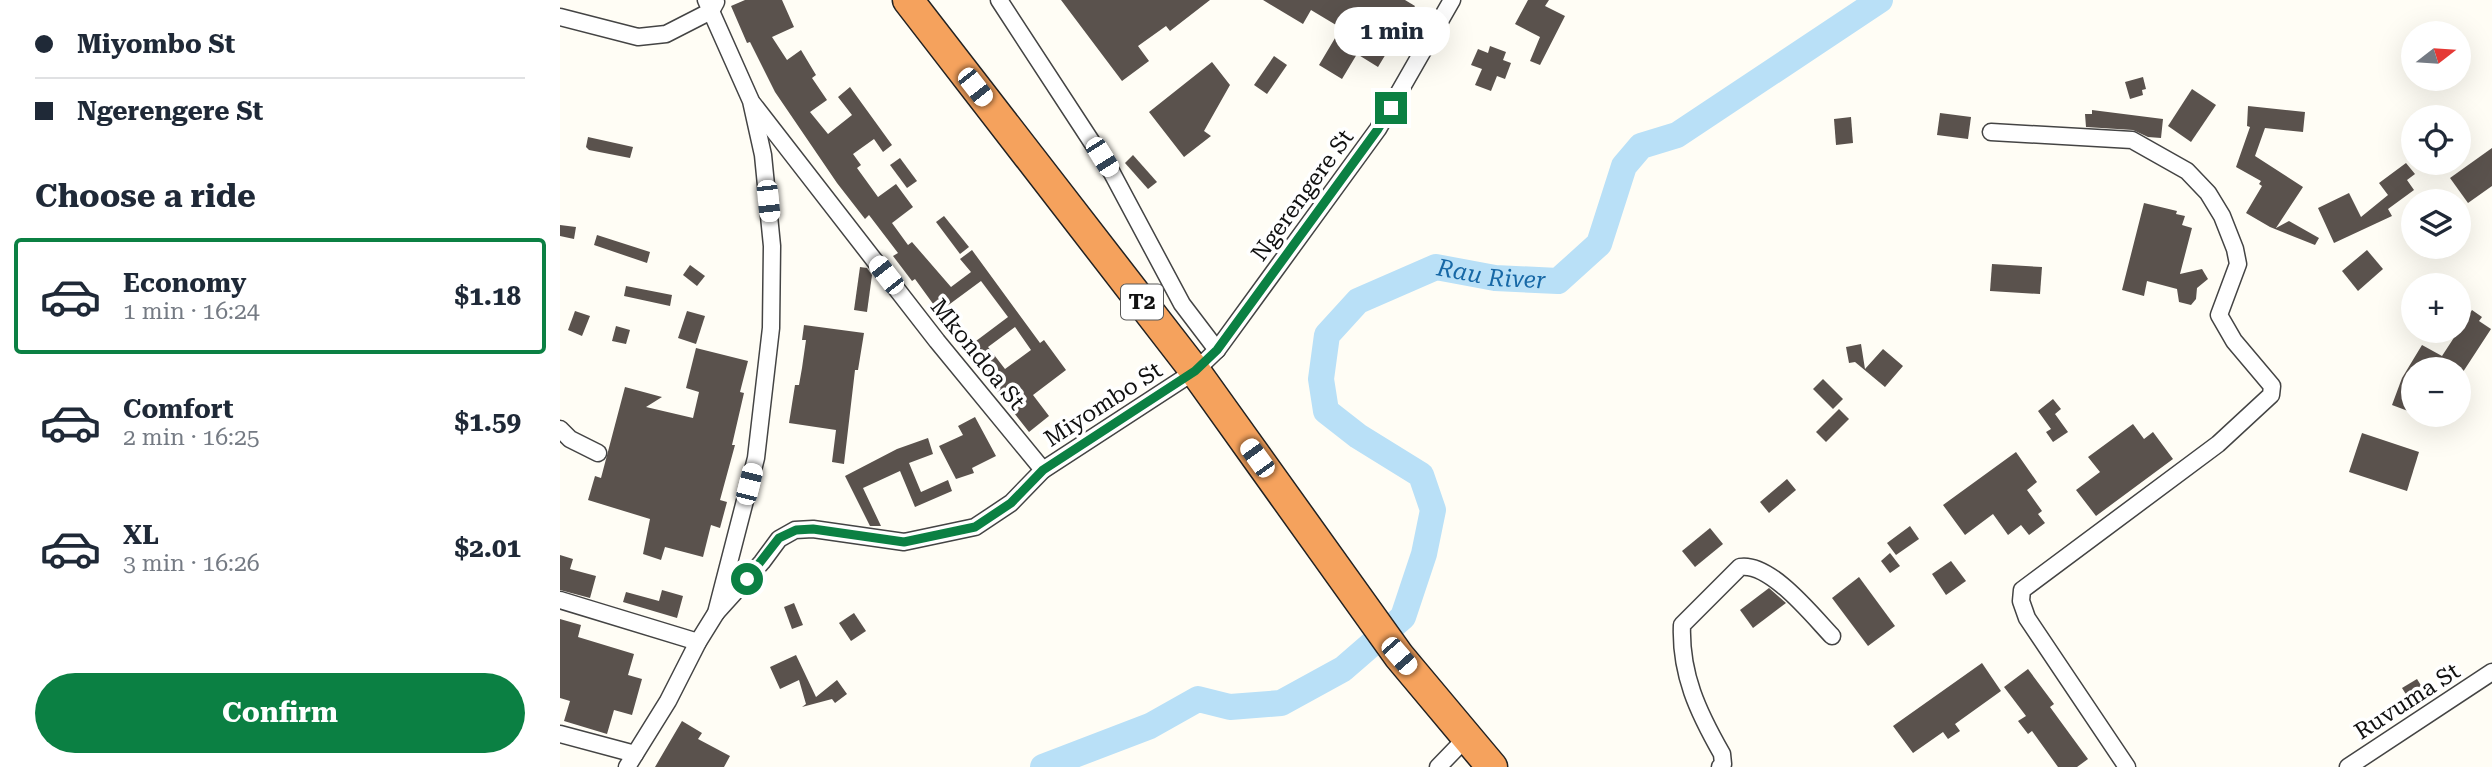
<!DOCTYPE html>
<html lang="en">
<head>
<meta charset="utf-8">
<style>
  :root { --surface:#fff; --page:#f6f6f7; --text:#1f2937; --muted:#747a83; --line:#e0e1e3; --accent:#0b8043 }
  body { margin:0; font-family:"Roboto Serif",serif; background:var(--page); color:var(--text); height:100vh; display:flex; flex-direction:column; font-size:26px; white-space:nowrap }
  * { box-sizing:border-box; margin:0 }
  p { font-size:23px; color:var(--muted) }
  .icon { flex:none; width:38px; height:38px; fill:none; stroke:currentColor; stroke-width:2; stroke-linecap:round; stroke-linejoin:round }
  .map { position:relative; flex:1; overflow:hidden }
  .drawer { display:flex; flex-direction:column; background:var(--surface); width:560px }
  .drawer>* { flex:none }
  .banner { display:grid; align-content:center; height:154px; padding:0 35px; background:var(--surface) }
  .needle { width:46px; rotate:73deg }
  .fabs { position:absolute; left:1841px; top:21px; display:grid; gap:14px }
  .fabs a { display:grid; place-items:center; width:70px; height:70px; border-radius:50%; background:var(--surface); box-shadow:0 7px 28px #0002; font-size:35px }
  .end { position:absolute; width:32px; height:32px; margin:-16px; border:9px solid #0b8043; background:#fff; box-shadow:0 0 0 4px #fff }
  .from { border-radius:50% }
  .bubble { position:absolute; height:49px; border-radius:24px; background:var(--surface); box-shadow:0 7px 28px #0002; font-size:23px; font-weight:700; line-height:49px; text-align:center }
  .car { position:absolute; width:21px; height:42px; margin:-21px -10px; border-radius:9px; box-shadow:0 0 5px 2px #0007; background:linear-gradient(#fff 24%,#345 0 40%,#fff 0 76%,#345 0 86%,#fff 0) }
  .banner b { display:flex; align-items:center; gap:24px; height:66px; font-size:26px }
  .banner b+b { border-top:2px solid var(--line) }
  .banner i { width:18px; height:18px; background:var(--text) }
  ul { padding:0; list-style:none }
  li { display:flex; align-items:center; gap:21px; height:116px; margin:0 14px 10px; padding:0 21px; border:4px solid transparent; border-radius:7px }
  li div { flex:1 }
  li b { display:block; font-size:26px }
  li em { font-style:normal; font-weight:700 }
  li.on { border-color:var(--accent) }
  li>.icon { width:63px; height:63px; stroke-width:1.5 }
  h2 { padding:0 35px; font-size:32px; line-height:84px }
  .button { display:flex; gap:14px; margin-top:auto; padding:14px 35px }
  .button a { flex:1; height:80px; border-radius:42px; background:var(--accent); color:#fff; font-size:28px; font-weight:700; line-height:80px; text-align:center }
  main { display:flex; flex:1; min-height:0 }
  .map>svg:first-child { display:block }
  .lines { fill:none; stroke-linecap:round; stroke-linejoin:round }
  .river { stroke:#b9e0f7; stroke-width:26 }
  .building { fill:#5a524d; fill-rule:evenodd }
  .street-casing { stroke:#444; stroke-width:19 }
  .highway-casing { stroke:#222; stroke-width:33 }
  .street { stroke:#fff; stroke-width:16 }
  .highway { stroke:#f5a25d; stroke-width:30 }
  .route { stroke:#0b8043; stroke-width:9 }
  .labels { text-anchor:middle; stroke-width:7; stroke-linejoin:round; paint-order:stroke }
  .shield { fill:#fff; stroke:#585858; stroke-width:2 }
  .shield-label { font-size:21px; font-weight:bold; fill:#111 }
  .street-label { font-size:23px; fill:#111; stroke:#fff }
  .water-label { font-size:24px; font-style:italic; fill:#1768a6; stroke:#fff }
</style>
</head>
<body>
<main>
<section class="drawer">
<div class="banner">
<b><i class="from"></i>Miyombo St</b>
<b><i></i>Ngerengere St</b>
</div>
<h2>Choose a ride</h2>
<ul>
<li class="on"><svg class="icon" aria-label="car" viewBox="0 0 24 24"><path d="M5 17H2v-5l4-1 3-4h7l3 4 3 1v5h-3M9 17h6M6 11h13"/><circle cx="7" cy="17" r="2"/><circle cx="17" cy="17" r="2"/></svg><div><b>Economy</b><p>1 min · 16:24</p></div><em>$1.18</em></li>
<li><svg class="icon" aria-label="car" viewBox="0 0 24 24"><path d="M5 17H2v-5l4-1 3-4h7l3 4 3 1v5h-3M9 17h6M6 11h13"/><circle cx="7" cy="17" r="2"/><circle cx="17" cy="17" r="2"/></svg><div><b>Comfort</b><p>2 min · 16:25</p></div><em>$1.59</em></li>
<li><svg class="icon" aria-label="car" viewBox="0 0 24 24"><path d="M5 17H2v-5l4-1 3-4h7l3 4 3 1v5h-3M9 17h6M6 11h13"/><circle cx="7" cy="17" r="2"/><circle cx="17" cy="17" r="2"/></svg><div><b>XL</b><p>3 min · 16:26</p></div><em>$2.01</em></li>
</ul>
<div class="button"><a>Confirm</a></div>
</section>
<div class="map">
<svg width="1932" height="767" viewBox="0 0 1932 767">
  <rect width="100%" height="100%" fill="#fffdf5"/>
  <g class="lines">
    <path class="river" id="s1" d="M483,767L590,726L638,699L670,707L721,703L783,669L843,617L864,554L873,510L861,475L798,436L766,411L761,379L767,335L798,301L876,267L935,278L998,281L1039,244L1064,166L1081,146L1117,135L1320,0"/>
  </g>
  <g class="building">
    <path d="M185,0H222L234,27L212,37L227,60L241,50L256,75L252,78L267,100L250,112L268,134L292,115L278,97L290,87L332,145L323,152L314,139L293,154L301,165L297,168L318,197L336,184L353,207L332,223L348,245L352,242L391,287L411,272L400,259L412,250L480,343L484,340L506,370L473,395L489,416L469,432L404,350L448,317L421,281L379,312L355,279L352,281L333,256L338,253L309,215L305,219L277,183L215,92L190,42L187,43L171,6ZM455,327L471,350L445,369L428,347Z"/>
    <path d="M501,0H650L610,31L606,26L578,46L589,61L562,81Z"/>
    <path d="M703,0H845L855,6L818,67L797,54L782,79L759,65L781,28L751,10L743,24Z"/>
    <path d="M968,0H989L985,6L1005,16L980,65L970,61L980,37L955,24Z"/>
    <path d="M930,46L946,52L943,60L951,63L945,79L937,76L931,91L915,85L922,69L911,65L918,49L928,53Z"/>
    <path d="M714,56L727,65L707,94L694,85Z"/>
    <path d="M652,62L670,85L644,131L651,136L624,157L589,112Z"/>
    <path d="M1583,77L1586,89L1582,90L1583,95L1570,99L1565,82Z"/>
    <path d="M1632,89L1656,105L1631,142L1608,126Z"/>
    <path d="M1688,106L1745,112L1743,132L1705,128L1695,156L1743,187L1716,228L1729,221L1759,238L1755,245L1710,227L1686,213L1702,186L1699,184L1701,181L1676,167L1690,127L1687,126Z"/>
    <path d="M1532,110L1603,119L1601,138L1588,137L1573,130L1526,127L1525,114H1532Z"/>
    <path d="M1380,113L1411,117L1408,139L1377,135Z"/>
    <path d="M1291,117L1293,143L1276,145L1274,119Z"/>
    <path d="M28,137L73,147L70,158L29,150L26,147Z"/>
    <path d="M1932,148V186L1908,203L1890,178Z"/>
    <path d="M573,155L597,182L588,189L565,163Z"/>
    <path d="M340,158L357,181L347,188L330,165Z"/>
    <path d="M1846,163L1855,174L1847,180L1854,190L1828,209L1832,216L1774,243L1758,208L1789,193L1801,217L1828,195L1819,183Z"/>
    <path d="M1584,203L1617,211L1616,214L1625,216L1622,225L1632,228L1620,274L1642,269L1648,279L1637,288L1636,299L1631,305L1619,302L1617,289L1587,281L1584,296L1562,290Z"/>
    <path d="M384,216L409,247L400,254L376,222Z"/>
    <path d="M0,225L16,227L14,239L0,236Z"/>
    <path d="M37,235L90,252L87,263L34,245Z"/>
    <path d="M1807,250L1823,269L1798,291L1782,271Z"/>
    <path d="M1432,264L1482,267L1480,294L1430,291Z"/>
    <path d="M130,265L145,276L137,286L123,275Z"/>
    <path d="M300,267L307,268L312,275L307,312L294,310Z"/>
    <path d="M66,286L112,295L110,306L64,296Z"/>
    <path d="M1912,310L1922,317L1919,321L1931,329L1901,375L1899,369L1889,367L1853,369V396L1848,411L1832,405L1842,378L1862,345L1882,356Z"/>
    <path d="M15,311L30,316L22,336L8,330Z"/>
    <path d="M127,311L145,316L136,344L118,338Z"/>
    <path d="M244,325L304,333L298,370H295L284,464L272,462L276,430L229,423L235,385H239L242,368L246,340H242Z"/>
    <path d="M56,326L70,330L66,344L52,341Z"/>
    <path d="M1301,344L1305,369L1323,349L1343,366L1325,387L1295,362L1289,363L1286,347Z"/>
    <path d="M136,348L188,361L180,392L184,393L172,445H175L160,500L167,502L160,528L151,525L143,557L105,547L101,560L83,554L90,519L28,500L35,476L41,478L65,387L102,397L86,407L133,418L139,392L126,388Z"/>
    <path d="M1263,379L1283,399L1273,409L1253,389Z"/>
    <path d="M1493,399L1501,409L1495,414L1508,432L1493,442L1486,432L1491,429L1478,411Z"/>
    <path d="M1279,409L1289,419L1266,442L1256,432Z"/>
    <path d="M415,417L436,456L412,468L414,473L396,479L379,446L403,435L398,426Z"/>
    <path d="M1573,424L1584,439L1593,432L1613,459L1536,516L1516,490L1540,472L1528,457Z"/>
    <path d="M1802,433L1859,452L1847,491L1789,472Z"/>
    <path d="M368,438L373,454L349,463L361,492L388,480L392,491L355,507L340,471L303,488L321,526H310L285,476L337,449Z"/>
    <path d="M1456,452L1477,482L1467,490L1482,511L1478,514L1485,523L1469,535L1461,525L1448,535L1433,514L1405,535L1383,505Z"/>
    <path d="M1227,479L1236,490L1209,513L1200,502Z"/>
    <path d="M1350,526L1359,539L1336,555L1327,543Z"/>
    <path d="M1150,528L1163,544L1135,567L1122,551Z"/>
    <path d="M1330,553L1340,566L1330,573L1321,561Z"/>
    <path d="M0,555L13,559L10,569L36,576L30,598L0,590Z"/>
    <path d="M1391,561L1406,581L1386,595L1372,574Z"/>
    <path d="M1299,577L1335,626L1308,646L1272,598Z"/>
    <path d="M1209,588L1226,603L1193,628L1180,610Z"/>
    <path d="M102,590L123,596L117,618L63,602L66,592L99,601Z"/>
    <path d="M234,603L243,625L232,629L224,607Z"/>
    <path d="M294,613L306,631L291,641L279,623Z"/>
    <path d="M0,619L21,625L18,637L74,654L68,675L82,679L72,715L54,710L47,734L4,721L10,701L0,698Z"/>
    <path d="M236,655L256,697L277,680L287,694L275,703L272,699L242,707L246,704L239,680L220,689L210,667Z"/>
    <path d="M1422,663L1441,691L1395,724L1400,731L1388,739L1383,732L1353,753L1333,726Z"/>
    <path d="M1468,669L1494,704L1490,707L1528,759L1517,767H1498L1472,731L1468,734L1458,721L1466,716L1444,687Z"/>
    <path d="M1857,679L1867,695L1852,704L1842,688Z"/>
    <path d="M122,721L142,733L138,739L170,756L164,767H95Z"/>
  </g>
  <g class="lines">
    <defs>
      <g id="street">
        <path d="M439,0L552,173L622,304L657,350"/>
        <path d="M0,17L78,37L106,34L151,11L156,2"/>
        <path d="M193,104L377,341L483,470"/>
        <path d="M1431,132L1572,140L1627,171L1648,193L1662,216L1675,249L1678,264L1659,315L1674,341L1712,386L1711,395L1658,444L1462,590L1461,601L1467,618L1567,767"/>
        <path d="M0,429L10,439L38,453"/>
        <path d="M0,600L138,642"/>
        <path d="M156,613L202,562L219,539L235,530L253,529L344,542L415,527L451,503L483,470L635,371L657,350L818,129L892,0"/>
        <path d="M0,734L75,754"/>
        <path d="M67,767L108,701L138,642L156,613L196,458L211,328L212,246L203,155L191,101L146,0"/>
        <path d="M878,767L908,736"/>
        <path d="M1160,767L1163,764L1162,754C1138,712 1120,674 1122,625L1180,567C1210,562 1252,615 1272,636"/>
        <path d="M1788,767L1932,672"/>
      </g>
      <path id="highway" d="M348,0L635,371L839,656L932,767"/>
    </defs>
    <use href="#street" class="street-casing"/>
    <use href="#highway" class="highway-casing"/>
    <use href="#street" class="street"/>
    <use href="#highway" class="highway"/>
  </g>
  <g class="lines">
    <path class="route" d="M187,579L219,538L236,530L253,529L344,542L415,527L451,503L483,470L635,371L657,350L818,129L831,108"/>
  </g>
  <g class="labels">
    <rect class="shield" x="561" y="284.5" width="42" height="35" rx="5"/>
    <g class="shield-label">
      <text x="582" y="309">T2</text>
    </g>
    <g class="street-label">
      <text transform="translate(742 195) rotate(-54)" y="8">Ngerengere St</text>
      <text transform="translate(418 354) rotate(51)" y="8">Mkondoa St</text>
      <text transform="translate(543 404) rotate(-33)" y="8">Miyombo St</text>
      <text transform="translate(1847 701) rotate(-33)" y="8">Ruvuma St</text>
    </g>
    <g class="water-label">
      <text dy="8" stroke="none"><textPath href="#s1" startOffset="931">Rau River</textPath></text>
    </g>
  </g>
</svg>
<div class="fabs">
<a><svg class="needle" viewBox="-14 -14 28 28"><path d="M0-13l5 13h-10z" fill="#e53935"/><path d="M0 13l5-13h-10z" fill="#747a83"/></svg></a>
<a><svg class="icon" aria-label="locate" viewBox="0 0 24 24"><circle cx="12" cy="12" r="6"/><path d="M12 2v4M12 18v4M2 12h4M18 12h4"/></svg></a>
<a><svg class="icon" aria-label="layers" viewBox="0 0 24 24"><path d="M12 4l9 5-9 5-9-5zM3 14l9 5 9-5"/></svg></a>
<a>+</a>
<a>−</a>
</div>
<i class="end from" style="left:187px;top:579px"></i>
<i class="end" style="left:831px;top:108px"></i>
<div class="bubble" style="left:774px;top:7px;width:116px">1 min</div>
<i class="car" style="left:415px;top:87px;rotate:142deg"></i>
<i class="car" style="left:542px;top:157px;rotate:148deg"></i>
<i class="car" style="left:208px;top:201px;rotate:174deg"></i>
<i class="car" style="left:326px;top:275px;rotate:322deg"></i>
<i class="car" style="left:697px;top:458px;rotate:324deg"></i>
<i class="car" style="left:189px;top:484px;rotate:14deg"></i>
<i class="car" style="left:839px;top:656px;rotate:139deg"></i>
</div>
</main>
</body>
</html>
